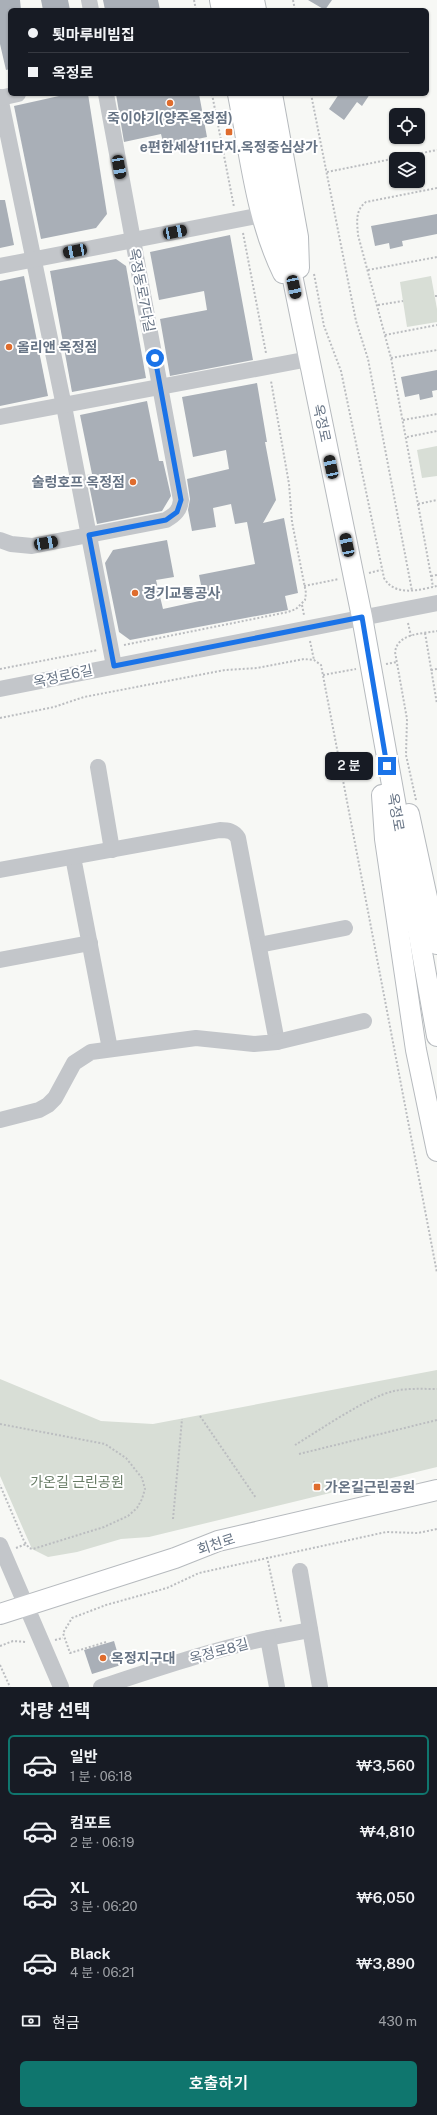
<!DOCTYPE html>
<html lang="ko">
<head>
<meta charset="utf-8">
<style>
  :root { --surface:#171b24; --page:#20242c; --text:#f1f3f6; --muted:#9ea1a6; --line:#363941; --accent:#0f766e }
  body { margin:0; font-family:"Public Sans","Noto Sans KR",sans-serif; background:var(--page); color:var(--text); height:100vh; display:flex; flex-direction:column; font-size:15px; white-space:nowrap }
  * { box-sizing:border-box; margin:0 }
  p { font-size:13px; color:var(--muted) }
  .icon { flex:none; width:22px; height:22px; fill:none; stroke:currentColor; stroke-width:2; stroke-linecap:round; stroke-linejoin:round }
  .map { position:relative; height:1687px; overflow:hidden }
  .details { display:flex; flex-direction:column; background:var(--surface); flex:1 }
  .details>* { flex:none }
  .guide { position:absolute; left:8px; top:8px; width:421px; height:88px; border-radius:6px; box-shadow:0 1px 3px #0004; display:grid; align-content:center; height:88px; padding:0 20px; background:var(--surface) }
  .controls { position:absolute; left:389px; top:108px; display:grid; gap:8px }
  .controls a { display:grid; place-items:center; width:36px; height:36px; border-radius:6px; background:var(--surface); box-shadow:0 1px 3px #0004; font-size:20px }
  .end { position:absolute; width:18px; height:18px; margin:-9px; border:5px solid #1a73e8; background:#fff; box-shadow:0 0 0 2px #fff }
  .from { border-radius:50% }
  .bubble { position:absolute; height:28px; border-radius:6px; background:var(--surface); box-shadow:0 1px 3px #0004; font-size:13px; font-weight:600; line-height:28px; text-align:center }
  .car { position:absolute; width:12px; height:24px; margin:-12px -6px; border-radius:5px; box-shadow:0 0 3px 1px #0007; background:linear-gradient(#222 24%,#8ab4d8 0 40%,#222 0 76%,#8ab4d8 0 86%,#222 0) }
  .guide b { display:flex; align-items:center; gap:14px; height:38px; font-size:15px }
  .guide b+b { border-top:1px solid var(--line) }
  .guide i { width:10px; height:10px; background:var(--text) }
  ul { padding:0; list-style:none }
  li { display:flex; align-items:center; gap:12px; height:60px; margin:0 8px 6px; padding:0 12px; border:2px solid transparent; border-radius:6px }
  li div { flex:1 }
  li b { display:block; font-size:15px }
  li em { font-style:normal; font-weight:600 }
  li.on { border-color:var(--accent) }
  li>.icon { width:36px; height:36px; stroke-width:1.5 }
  h2 { padding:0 20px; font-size:18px; line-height:48px }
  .pay { display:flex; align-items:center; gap:10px; height:44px; padding:0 20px; font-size:15px }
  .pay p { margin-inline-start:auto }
  .action { display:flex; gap:8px; margin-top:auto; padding:8px 20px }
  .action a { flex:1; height:46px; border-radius:6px; background:var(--accent); color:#fff; font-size:16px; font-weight:600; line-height:46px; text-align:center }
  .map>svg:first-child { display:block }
  .green { fill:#d8ded6 }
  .building { fill:#a9afb7 }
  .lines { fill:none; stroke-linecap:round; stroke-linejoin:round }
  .major-casing { stroke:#b6babe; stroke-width:22 }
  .path { stroke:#bbbdc0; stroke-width:2; stroke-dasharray:2 2; stroke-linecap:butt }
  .minor { stroke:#c3c6ca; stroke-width:16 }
  .major { stroke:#fff; stroke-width:20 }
  .route { stroke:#1a73e8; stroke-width:5 }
  .poi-dot { fill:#df6c2d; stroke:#fff; stroke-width:1.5 }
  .labels { text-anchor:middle; stroke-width:4; stroke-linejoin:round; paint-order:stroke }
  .poi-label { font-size:14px; font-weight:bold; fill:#677485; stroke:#fff; text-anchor:start }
  .street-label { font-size:14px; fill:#677485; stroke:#fff }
  .park-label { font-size:14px; fill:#687c66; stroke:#fff }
</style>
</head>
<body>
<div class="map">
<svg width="437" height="1687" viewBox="0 0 437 1687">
  <rect width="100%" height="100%" fill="#f7f8f5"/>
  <g class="green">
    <path d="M431,276L437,309V322L407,327L400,282Z"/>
    <path d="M437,446V476L422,478L417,450Z"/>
    <path d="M437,1370V1467L149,1537L121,1539L77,1552L48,1557L32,1549L0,1476V1379L101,1421L153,1424Z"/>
  </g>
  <g class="building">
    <path d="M0,0H20L21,10H10V69L6,70L0,44Z"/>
    <path d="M41,0H68L70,10H43Z"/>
    <path d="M103,0H158L160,10H105Z"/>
    <path d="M308,0H332L325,10Z"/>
    <path d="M68,94H88L107,214L96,228L41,239L14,106Z"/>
    <path d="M116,94H199L207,137L164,146L161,134L124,142Z"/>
    <path d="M339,94H370L362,106L357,102L344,120L329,109Z"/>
    <path d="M0,200H5L14,245L0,248Z"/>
    <path d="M437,214V234L402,241L403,246L390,249L389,243L375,246L371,226Z"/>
    <path d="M230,235L253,360L170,376L160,319L207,310L204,291L159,300L150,252Z"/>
    <path d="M116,259L126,266L146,378L72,392L50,271Z"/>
    <path d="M24,276L48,396L0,406V281Z"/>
    <path d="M437,370V390L432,391L433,397L420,400L419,394L405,397L401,377Z"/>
    <path d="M257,383L267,442H265L276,500L263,523L284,518L298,593L285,596L288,610L130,640L119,632L105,563L113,550L167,540L174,577L156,580L163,609L204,600L199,575L255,564L247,522L235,524L231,504L213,508L216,527L192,531L188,510L190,499L187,479L229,469L226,450L193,457L182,397Z"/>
    <path d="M147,401L159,461H163L171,496L162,511L97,524L87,475L92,474L80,415Z"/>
    <path d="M114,1641L121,1665L92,1674L84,1650Z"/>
  </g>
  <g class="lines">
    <defs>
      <g id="major">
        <path d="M220,0L222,10"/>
        <path d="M237,0L239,10"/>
        <path d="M254,0L256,10"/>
        <path d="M238,94C250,154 256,218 283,273"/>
        <path d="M255,94L362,617L437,1036"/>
        <path d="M272,94L298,237L299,268"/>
        <path d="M382,795L385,839L416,1050L437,1151"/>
        <path d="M409,814L437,944"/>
        <path d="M0,1614L175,1558L218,1541L437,1490"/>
      </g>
    </defs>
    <use href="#major" class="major-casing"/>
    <g class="path">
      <path d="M194,0L196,10"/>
      <path d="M293,0L295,10"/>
      <path d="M212,94L234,207"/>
      <path d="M311,94L356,321L368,359L412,591"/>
      <path d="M327,172L437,150"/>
      <path d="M437,188L366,202C355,210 357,222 358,235L391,358L418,504L437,500"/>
      <path d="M243,233L266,353"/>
      <path d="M368,270L437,257"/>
      <path d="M314,274L324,326L341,371L384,578C395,597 419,590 437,586"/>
      <path d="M435,296H437"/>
      <path d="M378,305L403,301"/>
      <path d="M385,335L437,325"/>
      <path d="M391,358L437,350"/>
      <path d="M403,420L437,414"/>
      <path d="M407,437L437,431"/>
      <path d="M418,504L433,587"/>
      <path d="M369,573L381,570"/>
      <path d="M431,576L437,575"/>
      <path d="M304,586L339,579"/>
      <path d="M302,605L304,615"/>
      <path d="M408,623L411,636"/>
      <path d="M425,633L437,704"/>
      <path d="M310,641L314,660"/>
      <path d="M124,645L288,612L296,609L305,600L306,593L292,522L289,484L271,381"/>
      <path d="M386,664L397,662"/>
      <path d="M0,669L98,650"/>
      <path d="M431,670L437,669"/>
      <path d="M323,675L356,669"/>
      <path d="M0,718L54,707L84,697L225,670L257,668L304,659L314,660L321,665L437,1273"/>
      <path d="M416,800L406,755L407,719L395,652C398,633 421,634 437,631"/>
      <path d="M200,1416L256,1498"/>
      <path d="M0,1424L105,1444L126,1458L142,1478L145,1489L142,1499L137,1508L128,1516L104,1527L33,1549L29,1548L24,1541L0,1485"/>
      <path d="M295,1445C320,1430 367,1397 394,1391C408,1388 422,1389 437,1389"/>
      <path d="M299,1454L437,1420"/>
      <path d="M314,1481V1487"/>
      <path d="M173,1519L182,1419"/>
      <path d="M16,1548L26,1544"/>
      <path d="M267,1557L281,1622"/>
      <path d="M55,1640L63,1638"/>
      <path d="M106,1642L70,1653L63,1633L72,1618L106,1605L167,1588L199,1573L386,1532L418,1533L437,1529"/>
      <path d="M0,1646L13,1641L26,1642"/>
      <path d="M0,1665L10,1687"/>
    </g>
    <g class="minor">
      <path d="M89,0L91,10"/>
      <path d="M0,97L64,406L114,666"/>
      <path d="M0,98L18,94"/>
      <path d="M0,266L262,215"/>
      <path d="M0,417L309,359"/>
      <path d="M0,540L11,544L32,546L166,520C175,515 180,510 181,500L106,94"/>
      <path d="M0,689L437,603"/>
      <path d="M98,767L112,850"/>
      <path d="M73,857L110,1049"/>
      <path d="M0,870L220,830C228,830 234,831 238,838L277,1042L254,1044L196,1038L91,1052L74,1063L55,1098L48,1105L39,1110L0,1120"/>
      <path d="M259,945L345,928"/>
      <path d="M0,960L90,943"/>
      <path d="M277,1042L364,1021"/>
      <path d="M0,1545L61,1687"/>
      <path d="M300,1571L320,1687"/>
      <path d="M268,1638L310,1630"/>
      <path d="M101,1687C156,1669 211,1650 268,1638L277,1687"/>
    </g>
    <use href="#major" class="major"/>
  </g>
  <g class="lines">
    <path class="route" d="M155,358L181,500L177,512L166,520L89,535L114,666L362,617L387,766"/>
  </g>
  <g class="poi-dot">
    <circle cx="170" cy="103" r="4"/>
    <rect x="225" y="128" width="8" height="8" rx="2"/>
    <circle cx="9" cy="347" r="4"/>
    <circle cx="133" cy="482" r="4"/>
    <circle cx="135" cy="593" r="4"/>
    <rect x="313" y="1483" width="8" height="8" rx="2"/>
    <circle cx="103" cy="1658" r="4"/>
  </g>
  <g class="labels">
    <g class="poi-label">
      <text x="170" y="123" text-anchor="middle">죽이야기(양주옥정점)</text>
      <text x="229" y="152" text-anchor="middle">e편한세상11단지.옥정중심상가</text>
      <text x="17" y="352">올리앤 옥정점</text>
      <text x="125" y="487" text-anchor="end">술렁호프 옥정점</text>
      <text x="143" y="598">경기교통공사</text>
      <text x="325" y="1492">가온길근린공원</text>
      <text x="111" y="1663">옥정지구대</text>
    </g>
    <g class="street-label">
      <text transform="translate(142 290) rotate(79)" y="5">옥정동로7다길</text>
      <text transform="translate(322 423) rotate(78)" y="5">옥정로</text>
      <text transform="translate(63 676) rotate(-12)" y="5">옥정로6길</text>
      <text transform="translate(396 812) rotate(80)" y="5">옥정로</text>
      <text transform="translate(216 1544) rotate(-18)" y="5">회천로</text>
      <text transform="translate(219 1651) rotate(-15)" y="5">옥정로8길</text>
    </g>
    <g class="park-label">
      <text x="77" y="1487">가온길 근린공원</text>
    </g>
  </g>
</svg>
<div class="controls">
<a><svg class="icon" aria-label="locate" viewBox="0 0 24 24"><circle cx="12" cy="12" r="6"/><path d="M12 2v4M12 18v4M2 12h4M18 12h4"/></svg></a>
<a><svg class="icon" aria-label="layers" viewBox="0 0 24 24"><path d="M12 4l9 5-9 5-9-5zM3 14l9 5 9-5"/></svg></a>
</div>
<i class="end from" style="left:155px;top:358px"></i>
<i class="end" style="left:387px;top:766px"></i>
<div class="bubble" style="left:325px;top:752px;width:48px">2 분</div>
<i class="car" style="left:119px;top:167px;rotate:170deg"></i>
<i class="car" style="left:175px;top:232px;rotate:79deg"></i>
<i class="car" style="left:75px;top:251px;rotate:259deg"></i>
<i class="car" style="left:294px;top:287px;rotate:168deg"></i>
<i class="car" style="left:331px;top:467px;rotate:348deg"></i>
<i class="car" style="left:46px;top:543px;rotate:80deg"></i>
<i class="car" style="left:347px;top:545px;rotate:348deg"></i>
<div class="guide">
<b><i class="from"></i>툇마루비빔집</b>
<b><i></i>옥정로</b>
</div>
</div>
<section class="details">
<h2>차량 선택</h2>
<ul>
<li class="on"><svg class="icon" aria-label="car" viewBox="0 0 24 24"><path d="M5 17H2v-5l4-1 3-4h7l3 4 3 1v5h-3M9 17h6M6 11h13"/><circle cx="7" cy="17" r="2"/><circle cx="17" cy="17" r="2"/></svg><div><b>일반</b><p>1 분 · 06:18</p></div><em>₩3,560</em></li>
<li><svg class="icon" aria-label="car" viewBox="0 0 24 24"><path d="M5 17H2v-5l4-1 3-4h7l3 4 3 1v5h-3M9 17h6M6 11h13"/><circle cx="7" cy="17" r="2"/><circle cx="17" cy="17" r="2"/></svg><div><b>컴포트</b><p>2 분 · 06:19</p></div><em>₩4,810</em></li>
<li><svg class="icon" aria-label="car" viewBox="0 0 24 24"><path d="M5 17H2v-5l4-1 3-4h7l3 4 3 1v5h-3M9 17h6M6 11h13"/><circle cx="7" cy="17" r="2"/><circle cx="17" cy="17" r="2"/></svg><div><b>XL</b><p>3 분 · 06:20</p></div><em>₩6,050</em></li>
<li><svg class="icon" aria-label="car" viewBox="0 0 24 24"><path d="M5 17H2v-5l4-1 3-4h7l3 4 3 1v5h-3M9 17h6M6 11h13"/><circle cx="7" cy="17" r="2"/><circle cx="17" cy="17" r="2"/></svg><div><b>Black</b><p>4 분 · 06:21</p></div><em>₩3,890</em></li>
</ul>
<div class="pay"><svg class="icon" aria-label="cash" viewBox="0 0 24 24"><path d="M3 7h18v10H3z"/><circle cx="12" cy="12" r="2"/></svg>현금<p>430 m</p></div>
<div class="action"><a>호출하기</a></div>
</section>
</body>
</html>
